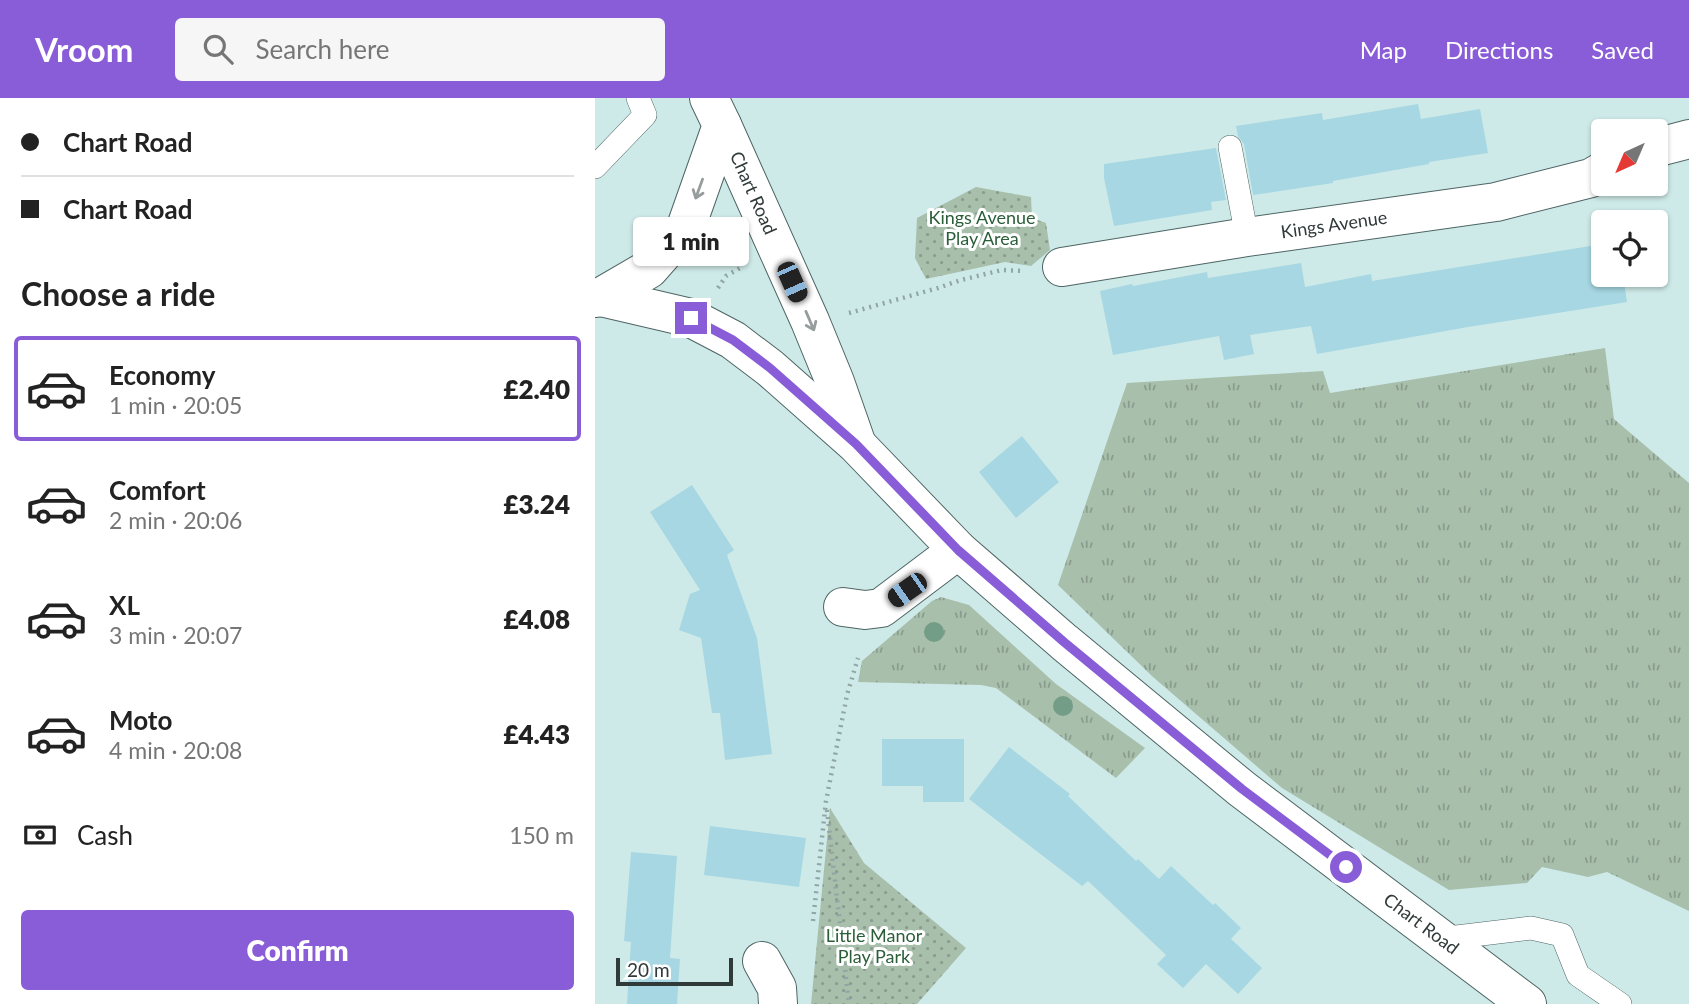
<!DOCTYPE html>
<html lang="en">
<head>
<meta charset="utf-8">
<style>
  :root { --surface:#fff; --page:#f6f6f6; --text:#222; --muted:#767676; --line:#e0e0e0; --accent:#895dd7 }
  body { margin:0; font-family:Lato,sans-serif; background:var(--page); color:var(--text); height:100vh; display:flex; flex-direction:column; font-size:26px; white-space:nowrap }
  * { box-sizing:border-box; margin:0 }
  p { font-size:23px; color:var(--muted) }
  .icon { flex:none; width:38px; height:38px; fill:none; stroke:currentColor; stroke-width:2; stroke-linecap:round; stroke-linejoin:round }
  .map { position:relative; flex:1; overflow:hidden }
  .sheet { display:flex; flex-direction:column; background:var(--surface); width:595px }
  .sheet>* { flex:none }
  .guide { display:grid; align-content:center; height:154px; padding:0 21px; background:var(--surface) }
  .needle { width:46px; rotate:224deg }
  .fabs { position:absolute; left:996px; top:21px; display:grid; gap:14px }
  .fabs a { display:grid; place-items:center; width:77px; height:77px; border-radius:7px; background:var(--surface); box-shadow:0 2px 5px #0004; font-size:35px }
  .scale { position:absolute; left:21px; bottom:18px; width:117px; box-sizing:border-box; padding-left:7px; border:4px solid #2f3a39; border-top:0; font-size:19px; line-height:24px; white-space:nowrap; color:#2f3a39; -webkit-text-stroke:5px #fff; paint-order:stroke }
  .end { position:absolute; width:32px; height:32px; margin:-16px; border:9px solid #895dd7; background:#fff; box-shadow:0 0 0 4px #fff }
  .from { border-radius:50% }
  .bubble { position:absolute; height:49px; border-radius:7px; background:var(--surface); box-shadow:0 2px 5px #0004; font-size:23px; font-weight:800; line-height:49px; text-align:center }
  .car { position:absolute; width:21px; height:42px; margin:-21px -10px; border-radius:9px; box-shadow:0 0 5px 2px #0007; background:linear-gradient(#222 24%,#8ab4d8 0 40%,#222 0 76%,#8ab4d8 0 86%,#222 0) }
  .guide b { display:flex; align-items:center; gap:24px; height:66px; font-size:26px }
  .guide b+b { border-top:2px solid var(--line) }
  .guide i { width:18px; height:18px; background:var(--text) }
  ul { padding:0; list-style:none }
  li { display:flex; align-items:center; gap:21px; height:105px; margin:0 14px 10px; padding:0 7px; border:4px solid transparent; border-radius:7px }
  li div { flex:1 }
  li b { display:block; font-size:26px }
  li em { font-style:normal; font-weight:800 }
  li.active { border-color:var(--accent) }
  li>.icon { width:63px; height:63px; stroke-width:1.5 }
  h2 { padding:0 21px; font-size:32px; line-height:84px }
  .pay { display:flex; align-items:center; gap:18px; height:77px; padding:0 21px; font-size:26px }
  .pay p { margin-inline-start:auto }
  .button { display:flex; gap:14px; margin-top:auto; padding:14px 21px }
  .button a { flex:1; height:80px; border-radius:7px; background:var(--accent); color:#fff; font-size:28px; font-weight:800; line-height:80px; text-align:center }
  header { display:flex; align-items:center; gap:42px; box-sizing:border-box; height:98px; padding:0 35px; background:var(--accent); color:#fff }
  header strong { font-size:33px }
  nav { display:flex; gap:38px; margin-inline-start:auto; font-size:24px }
  .search { width:490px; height:63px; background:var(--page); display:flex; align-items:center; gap:18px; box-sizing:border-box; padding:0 24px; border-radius:7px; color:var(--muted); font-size:26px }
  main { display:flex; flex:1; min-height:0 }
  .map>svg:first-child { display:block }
  .grass { fill:url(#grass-tufts) }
  .park { fill:url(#park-dots) }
  .building { fill:#a6d7e2 }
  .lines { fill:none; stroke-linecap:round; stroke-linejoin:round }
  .service-casing { stroke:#4d6564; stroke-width:24 }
  .minor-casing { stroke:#4d6564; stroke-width:40 }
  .tertiary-casing { stroke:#4d6564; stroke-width:40 }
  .primary-casing { stroke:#4d6564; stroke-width:40 }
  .path { stroke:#90a5a4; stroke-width:4.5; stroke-dasharray:2 5; stroke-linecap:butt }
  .service { stroke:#fff; stroke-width:23 }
  .minor { stroke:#fff; stroke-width:38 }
  .tertiary { stroke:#fff; stroke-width:38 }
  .primary { stroke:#fff; stroke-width:38 }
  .tree { fill:#749d88 }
  .oneway { stroke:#979c9c }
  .route { stroke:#895dd7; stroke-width:9 }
  .labels { text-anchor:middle; stroke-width:6; stroke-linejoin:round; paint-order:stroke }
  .street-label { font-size:18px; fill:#2f3a39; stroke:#fff }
  .park-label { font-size:18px; fill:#2a5e39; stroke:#fff }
</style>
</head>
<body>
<header>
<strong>Vroom</strong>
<div class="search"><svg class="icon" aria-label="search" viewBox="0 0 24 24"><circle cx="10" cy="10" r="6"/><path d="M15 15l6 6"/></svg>Search here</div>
<nav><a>Map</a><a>Directions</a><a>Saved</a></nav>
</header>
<main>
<section class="sheet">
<div class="guide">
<b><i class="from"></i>Chart Road</b>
<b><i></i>Chart Road</b>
</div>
<h2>Choose a ride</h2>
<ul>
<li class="active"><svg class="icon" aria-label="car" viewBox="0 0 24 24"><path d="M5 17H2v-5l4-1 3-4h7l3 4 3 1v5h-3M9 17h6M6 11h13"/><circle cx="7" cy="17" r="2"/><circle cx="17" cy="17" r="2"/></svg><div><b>Economy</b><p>1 min · 20:05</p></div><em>£2.40</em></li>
<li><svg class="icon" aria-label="car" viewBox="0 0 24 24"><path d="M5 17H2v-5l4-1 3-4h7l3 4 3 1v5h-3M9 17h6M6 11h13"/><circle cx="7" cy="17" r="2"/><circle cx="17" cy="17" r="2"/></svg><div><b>Comfort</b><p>2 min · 20:06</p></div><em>£3.24</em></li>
<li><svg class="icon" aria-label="car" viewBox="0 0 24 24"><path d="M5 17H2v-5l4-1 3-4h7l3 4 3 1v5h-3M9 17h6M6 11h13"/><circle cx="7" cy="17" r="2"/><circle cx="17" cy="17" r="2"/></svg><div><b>XL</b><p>3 min · 20:07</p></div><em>£4.08</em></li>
<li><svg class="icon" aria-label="car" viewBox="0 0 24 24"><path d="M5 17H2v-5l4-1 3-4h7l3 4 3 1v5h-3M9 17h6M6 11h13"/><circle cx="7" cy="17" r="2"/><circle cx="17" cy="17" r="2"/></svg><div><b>Moto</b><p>4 min · 20:08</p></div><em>£4.43</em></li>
</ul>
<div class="pay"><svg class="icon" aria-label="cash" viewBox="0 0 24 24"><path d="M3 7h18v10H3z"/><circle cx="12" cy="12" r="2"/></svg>Cash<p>150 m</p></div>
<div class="button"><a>Confirm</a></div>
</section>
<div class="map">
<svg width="1094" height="906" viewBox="0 0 1094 906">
  <defs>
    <pattern id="grass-tufts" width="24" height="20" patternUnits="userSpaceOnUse" patternTransform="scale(1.75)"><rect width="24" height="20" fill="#a8bfac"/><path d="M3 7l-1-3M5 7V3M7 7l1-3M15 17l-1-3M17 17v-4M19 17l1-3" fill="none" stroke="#899c8d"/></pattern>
    <pattern id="park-dots" width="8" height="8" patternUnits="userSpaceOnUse" patternTransform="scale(1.75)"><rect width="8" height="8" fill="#a8bfac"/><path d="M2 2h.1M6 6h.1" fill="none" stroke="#899c8d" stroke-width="1.8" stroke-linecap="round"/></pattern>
  </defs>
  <rect width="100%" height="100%" fill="#ceeae8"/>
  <g class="grass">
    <path d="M1010,250L1019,321L1094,385V813L1012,774L993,779L947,769L932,785L854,792L687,690L558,579L463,487L532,285L728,273L735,295Z"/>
    <path d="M346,499L374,507L461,586L550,650L521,680L401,590L386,587L263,584L267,563L337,503Z"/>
  </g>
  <g class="park">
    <path d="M381,89L436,99L437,120L451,125L455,152L436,168L410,164L331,181L320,160L322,120Z"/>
    <path d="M235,710L269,765L371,850L322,906H216Z"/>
  </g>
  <g class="building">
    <path d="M823,6L826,21L885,11L893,55L834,64V66L738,83V85L658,97L649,46L643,38L641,28L727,15L728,22Z"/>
    <path d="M621,50L631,102L616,104L617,112L519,128L509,80V66Z"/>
    <path d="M1008,146V177H1028L1032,204L873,229L722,256L716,228L655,237L659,256L629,262L624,238L518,257L505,193L537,186L538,188L612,174L613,180L706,165L710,189L776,176L777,183Z"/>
    <path d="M427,338L464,384L421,420L384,374Z"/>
    <path d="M97,387L139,452L132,457L162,540L177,656L130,662L125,615H117L106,540L84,532L95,496L105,492L55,414Z"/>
    <path d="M287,641H369V704H328V688H287Z"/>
    <path d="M414,649L475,696L473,698L541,763L543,761L564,781L576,768L618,807L620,805L646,830L636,841L667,870L643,896L611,866L588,890L562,866L571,857L493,783L487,788L374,701Z"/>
    <path d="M115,728L211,740L204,789L109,777Z"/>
    <path d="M36,754L82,758L75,860L85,861L82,906H32L36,844L29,843Z"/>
  </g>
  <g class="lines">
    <defs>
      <g id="service">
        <path d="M635,49L652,139"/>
        <path d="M0,69L50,17L43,0"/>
        <path d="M845,841L936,830L967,837L983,877L1025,906"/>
      </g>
      <g id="minor">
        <path d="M1060,50L1094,41"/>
        <path d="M467,169L652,139L901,104L996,80L1008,73"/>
        <path d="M248,509L270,512L286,510L363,452"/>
        <path d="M167,863L182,890L183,906"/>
      </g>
      <g id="tertiary">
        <path d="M127,27L215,223L240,284L261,344"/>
        <path d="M6,199L96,220L138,242L175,270L261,346L363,452L469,544L647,691L932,906"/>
      </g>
      <path id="primary" d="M0,200L6,199L54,171L91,129L127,27L114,0"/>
    </defs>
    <use href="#service" class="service-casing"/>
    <use href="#minor" class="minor-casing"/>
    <use href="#tertiary" class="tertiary-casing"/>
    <use href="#primary" class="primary-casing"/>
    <g class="path">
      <path d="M123,190L131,178L147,169"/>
      <path d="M254,215L343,190L366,182L407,172L428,173"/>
      <path d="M232,712L254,906"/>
      <path d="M218,823L231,703L252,597L263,560"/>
    </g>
    <use href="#service" class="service"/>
    <use href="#minor" class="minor"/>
    <use href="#tertiary" class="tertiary"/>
    <use href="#primary" class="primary"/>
  </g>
  <g class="tree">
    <circle cx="339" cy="534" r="10"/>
    <circle cx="468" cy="608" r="10"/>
  </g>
  <defs><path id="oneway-shaft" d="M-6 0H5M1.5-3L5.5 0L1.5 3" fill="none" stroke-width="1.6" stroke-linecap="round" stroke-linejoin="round" transform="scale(1.75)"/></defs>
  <g class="oneway">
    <use href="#oneway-shaft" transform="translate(104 91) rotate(110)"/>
    <use href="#oneway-shaft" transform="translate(215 223) rotate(67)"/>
  </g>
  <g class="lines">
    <path class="route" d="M96,220L138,242L175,270L261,346L363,452L469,544L647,691L751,769"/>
  </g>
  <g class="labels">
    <g class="street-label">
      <text transform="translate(158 95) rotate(66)" y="6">Chart Road</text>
      <text transform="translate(739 127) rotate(-8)" y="6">Kings Avenue</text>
      <text transform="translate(826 826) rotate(37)" y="6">Chart Road</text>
    </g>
    <g class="park-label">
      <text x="387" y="126">Kings Avenue<tspan x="387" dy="21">Play Area</tspan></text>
      <text x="279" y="844">Little Manor<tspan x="279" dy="21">Play Park</tspan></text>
    </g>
  </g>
</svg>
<div class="fabs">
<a><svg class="needle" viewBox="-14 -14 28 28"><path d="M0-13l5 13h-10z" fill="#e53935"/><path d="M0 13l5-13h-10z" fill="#767676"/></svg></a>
<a><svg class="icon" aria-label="locate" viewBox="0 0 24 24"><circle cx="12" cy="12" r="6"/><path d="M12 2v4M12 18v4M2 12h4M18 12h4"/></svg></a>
</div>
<div class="scale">20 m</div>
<i class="end from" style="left:751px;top:769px"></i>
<i class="end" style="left:96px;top:220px"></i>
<div class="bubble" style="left:38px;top:119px;width:116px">1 min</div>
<i class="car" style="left:197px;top:184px;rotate:156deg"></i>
<i class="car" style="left:312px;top:492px;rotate:235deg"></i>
</div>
</main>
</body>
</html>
